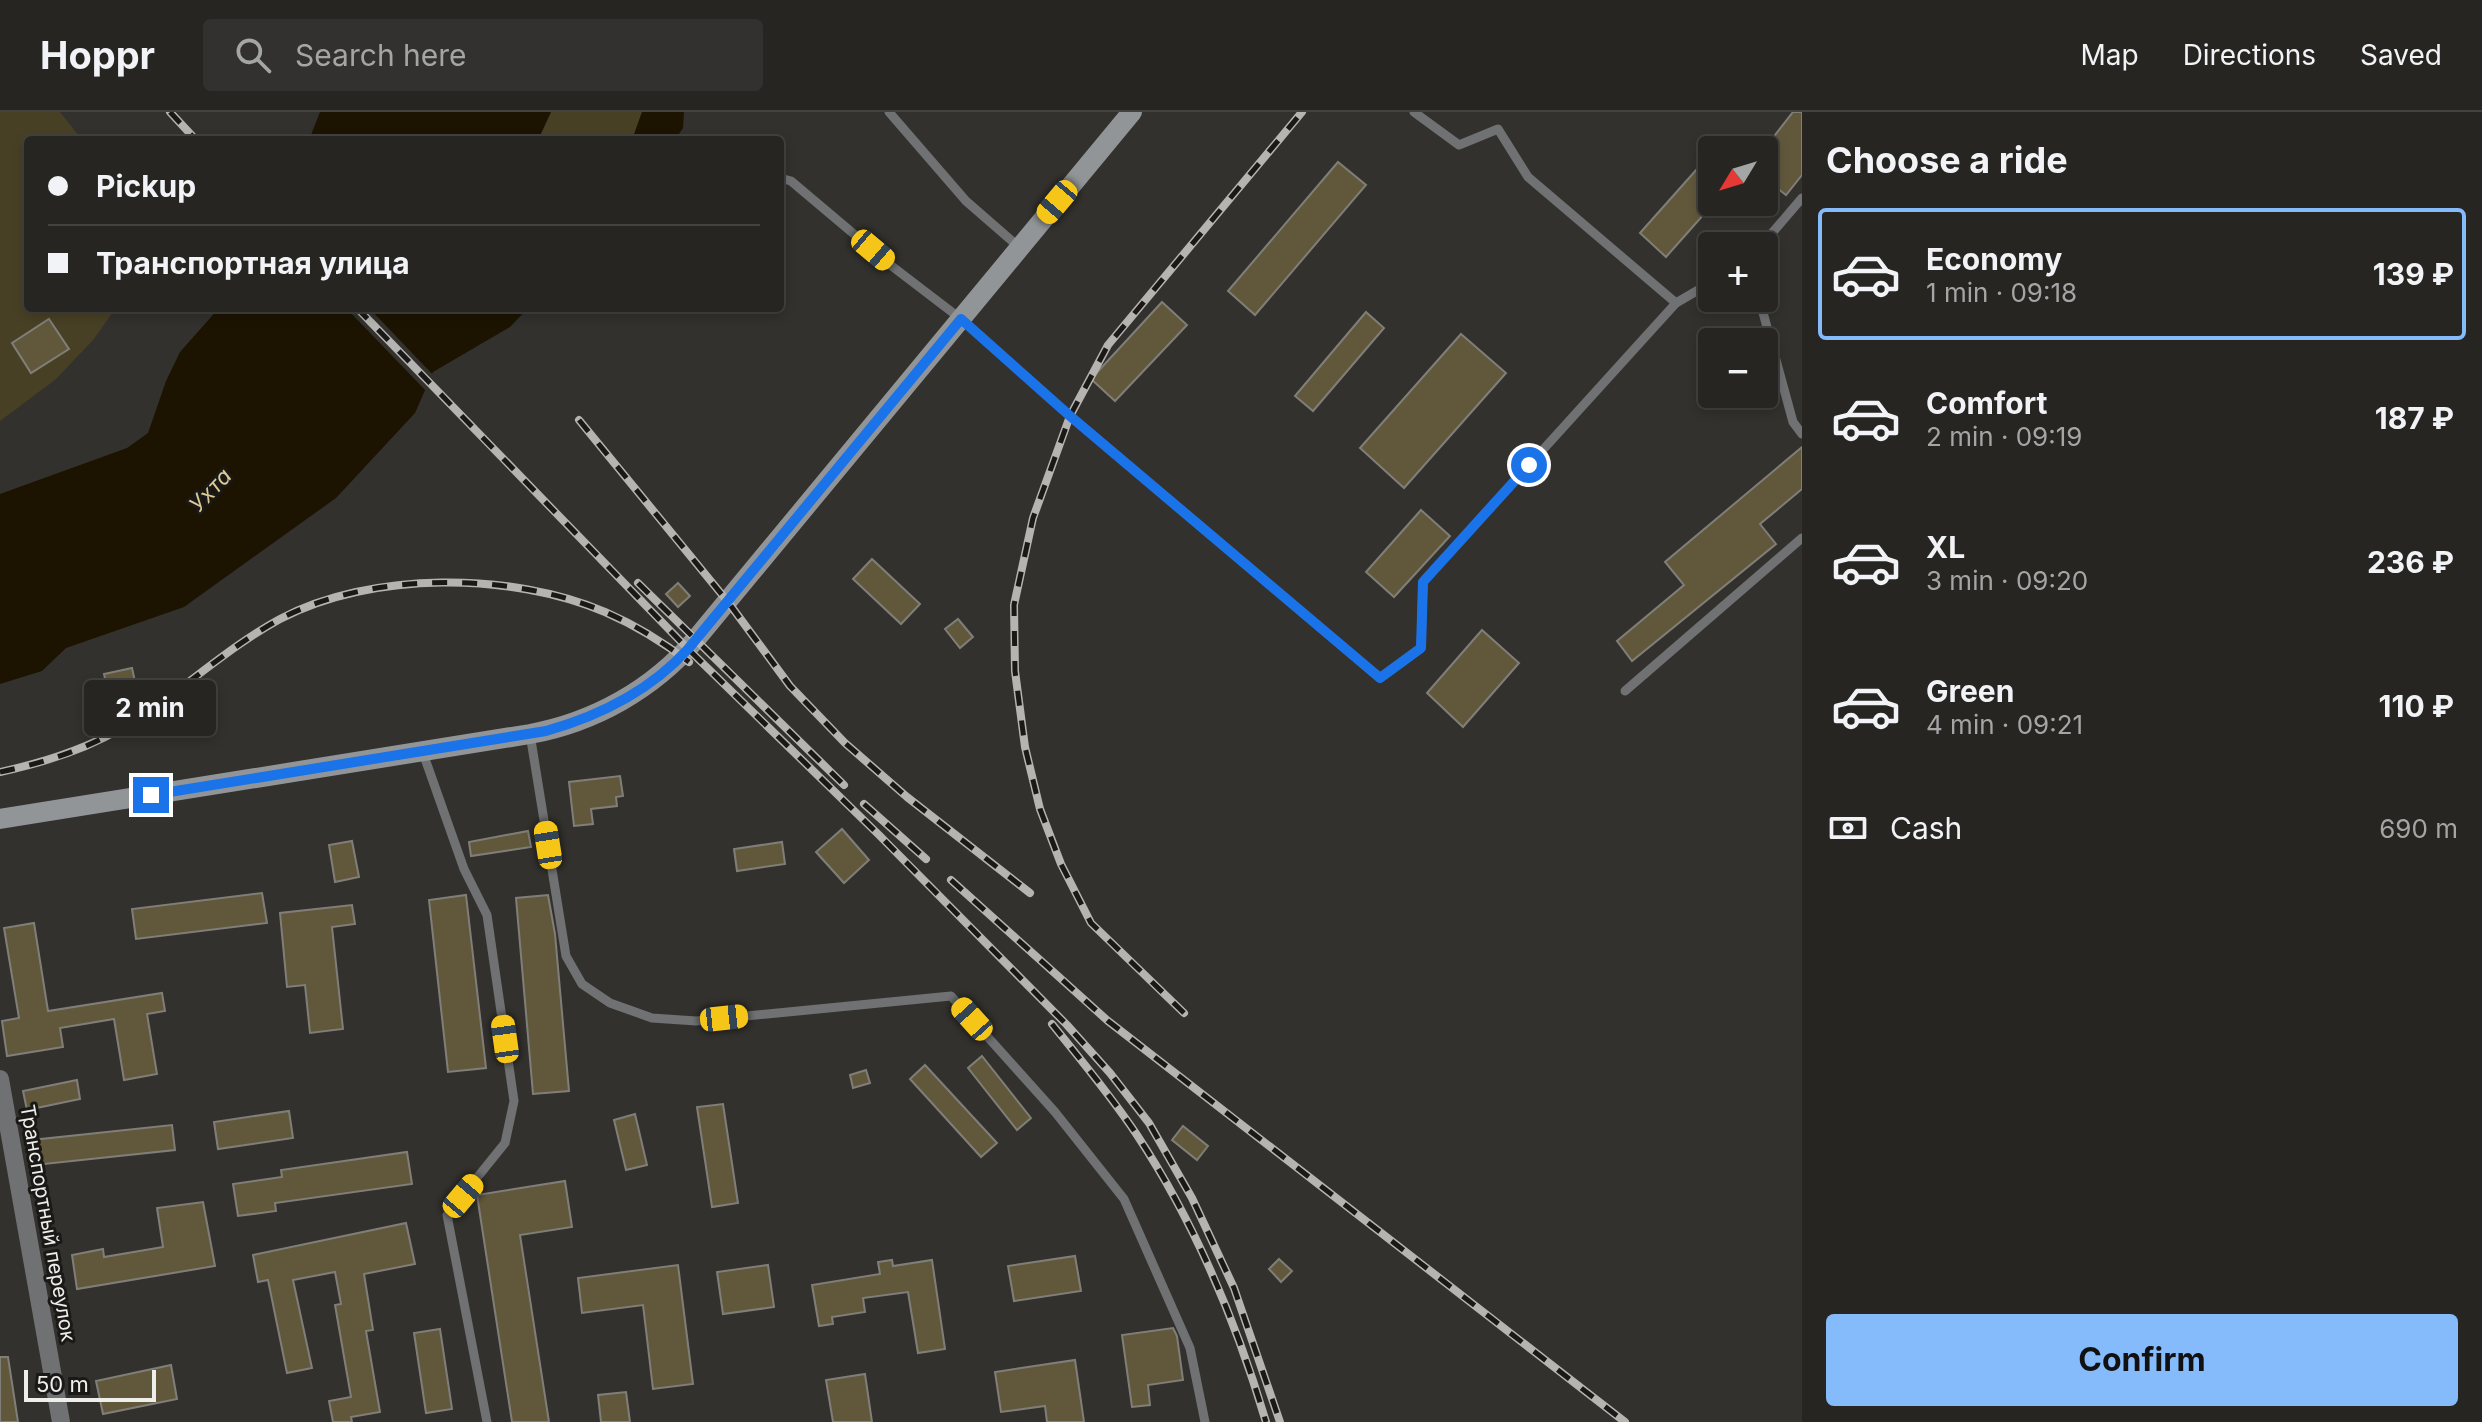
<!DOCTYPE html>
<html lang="en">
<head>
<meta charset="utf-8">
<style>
  :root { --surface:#262522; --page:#32312f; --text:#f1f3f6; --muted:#a4a5a5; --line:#424240; --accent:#86bbfb }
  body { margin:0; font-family:Inter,sans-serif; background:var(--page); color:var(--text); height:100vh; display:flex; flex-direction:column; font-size:30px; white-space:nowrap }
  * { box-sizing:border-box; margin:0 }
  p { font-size:26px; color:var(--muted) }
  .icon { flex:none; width:44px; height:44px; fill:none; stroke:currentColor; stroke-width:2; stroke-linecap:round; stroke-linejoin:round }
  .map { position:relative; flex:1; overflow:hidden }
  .panel { display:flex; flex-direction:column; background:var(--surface); width:680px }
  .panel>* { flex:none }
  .hud { position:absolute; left:24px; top:24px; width:760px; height:176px; border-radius:8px; box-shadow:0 4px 12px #0003,0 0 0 2px var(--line); display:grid; align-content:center; height:176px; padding:0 24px; background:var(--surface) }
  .needle { width:52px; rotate:232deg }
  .fabs { position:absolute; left:1698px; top:24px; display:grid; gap:16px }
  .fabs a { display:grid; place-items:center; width:80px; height:80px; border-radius:8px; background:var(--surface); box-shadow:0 4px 12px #0003,0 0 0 2px var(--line); font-size:40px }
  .scale { position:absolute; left:24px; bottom:20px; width:132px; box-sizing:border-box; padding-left:8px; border:4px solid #eeeeea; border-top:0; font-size:22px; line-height:28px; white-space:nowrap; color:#eeeeea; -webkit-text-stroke:6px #1a1917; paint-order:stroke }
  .end { position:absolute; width:36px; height:36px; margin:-18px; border:10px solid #1a73e8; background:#fff; box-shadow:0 0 0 4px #fff }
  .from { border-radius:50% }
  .bubble { position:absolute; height:56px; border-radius:8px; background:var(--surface); box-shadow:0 4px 12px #0003,0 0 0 2px var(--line); font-size:26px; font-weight:700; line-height:56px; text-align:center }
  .car { position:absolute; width:24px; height:48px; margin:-24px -12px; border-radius:10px; box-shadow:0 0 6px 2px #0007; background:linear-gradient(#f5c518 24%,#345 0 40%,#f5c518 0 76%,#345 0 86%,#f5c518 0) }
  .hud b { display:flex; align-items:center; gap:28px; height:76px; font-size:30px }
  .hud b+b { border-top:2px solid var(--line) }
  .hud i { width:20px; height:20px; background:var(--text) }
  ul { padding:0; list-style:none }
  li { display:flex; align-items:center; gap:24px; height:132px; margin:0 16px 12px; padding:0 8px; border:4px solid transparent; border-radius:8px }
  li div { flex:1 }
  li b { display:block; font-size:30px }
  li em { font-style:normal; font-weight:700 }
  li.active { border-color:var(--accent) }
  li>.icon { width:72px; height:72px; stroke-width:1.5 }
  h2 { padding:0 24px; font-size:36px; line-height:96px }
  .pay { display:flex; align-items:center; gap:20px; height:88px; padding:0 24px; font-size:30px }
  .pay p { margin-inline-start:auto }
  .button { display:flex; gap:16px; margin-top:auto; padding:16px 24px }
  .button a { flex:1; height:92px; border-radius:8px; background:var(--accent); color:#111; font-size:32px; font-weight:700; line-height:92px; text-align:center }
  header { display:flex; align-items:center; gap:48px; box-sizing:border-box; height:112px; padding:0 40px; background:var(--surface); border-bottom:2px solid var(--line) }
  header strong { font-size:38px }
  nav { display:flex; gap:44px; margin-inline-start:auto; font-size:28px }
  .search { width:560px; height:72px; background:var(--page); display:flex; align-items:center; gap:20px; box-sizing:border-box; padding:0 28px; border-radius:8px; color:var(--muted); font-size:30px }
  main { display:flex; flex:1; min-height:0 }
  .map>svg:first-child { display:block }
  .green { fill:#484025 }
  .water { fill:#1c1400 }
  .pier { fill:#33312d }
  .building { fill:#61583c; stroke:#807e79; stroke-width:2 }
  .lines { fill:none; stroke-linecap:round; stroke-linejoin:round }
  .lane { stroke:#6f7173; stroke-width:9 }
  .street { stroke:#6f7173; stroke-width:18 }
  .secondary { stroke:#929598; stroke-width:20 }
  .rail-casing { stroke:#b5b4b0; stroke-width:8 }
  .rail { stroke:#1a1917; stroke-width:5; stroke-dasharray:15; stroke-linecap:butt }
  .route { stroke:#1a73e8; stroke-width:10 }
  .labels { text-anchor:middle; stroke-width:6; stroke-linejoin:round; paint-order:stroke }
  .street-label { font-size:20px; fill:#eeeeea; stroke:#1a1917 }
  .water-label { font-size:22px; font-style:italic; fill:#dcca94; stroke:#1a1917 }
</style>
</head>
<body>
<header>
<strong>Hoppr</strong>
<div class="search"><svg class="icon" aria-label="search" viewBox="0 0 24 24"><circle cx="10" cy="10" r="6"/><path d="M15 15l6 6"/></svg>Search here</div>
<nav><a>Map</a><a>Directions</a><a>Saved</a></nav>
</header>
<main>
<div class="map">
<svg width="1802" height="1310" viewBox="0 0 1802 1310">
  <rect width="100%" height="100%" fill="#33312d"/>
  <g class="green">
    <path d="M0,0H60L82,28H28V196H116L93,228L56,267L0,309Z"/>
    <path d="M551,0H642L632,28H538Z"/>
  </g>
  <g class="water">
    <path d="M320,0H551L538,28H309Z"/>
    <path d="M642,0H684L683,16L675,28H632Z"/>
    <path d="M219,196H528L510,215L433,260L415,301L336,386L184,495L66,536L42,559L0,572V382L127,336L148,321L166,269L180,240Z"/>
  </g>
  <path class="pier" d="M346,196H369L435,265L428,281Z"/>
  <g class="building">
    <path d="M1793,0H1802V63L1786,83L1764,66V37Z"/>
    <path d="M1338,50L1366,73L1255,203L1228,179Z"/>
    <path d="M1697,57L1712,71V93L1666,145L1640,121Z"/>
    <path d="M1162,190L1187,213L1115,289L1091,267Z"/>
    <path d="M1366,200L1384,216L1313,299L1295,284Z"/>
    <path d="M49,207L69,237L31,261L12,231Z"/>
    <path d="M1461,222L1506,261L1404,376L1360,336Z"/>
    <path d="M1802,335V377L1760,412L1776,432L1632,549L1617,529L1684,473L1665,450Z"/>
    <path d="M1421,398L1450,424L1394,485L1366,460Z"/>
    <path d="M872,447L920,492L901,512L853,467Z"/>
    <path d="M678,471L690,484L678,495L666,482Z"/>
    <path d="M958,507L973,525L960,536L945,517Z"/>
    <path d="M1482,518L1519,551L1463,615L1427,581Z"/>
    <path d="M132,556L136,574L108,580L104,562Z"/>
    <path d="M620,664L623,684L616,685L617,694L591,697L593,712L574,714L569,670Z"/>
    <path d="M842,717L869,748L844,771L816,740Z"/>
    <path d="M528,719L531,735L471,744L469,730Z"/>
    <path d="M352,729L359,765L335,770L329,733Z"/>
    <path d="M782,730L785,752L737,759L734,737Z"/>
    <path d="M262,781L267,811L136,827L132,797Z"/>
    <path d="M466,783L486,956L448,960L429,788Z"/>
    <path d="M548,783L555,822L569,979L533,982L516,786Z"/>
    <path d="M352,793L355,812L332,815L343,917L310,921L305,873L287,875L280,801Z"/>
    <path d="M34,811L48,899L162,881L165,899L147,902L157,962L124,968L114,907L60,916L63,935L7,944L2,909L19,906L4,816Z"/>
    <path d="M982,944L1031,1006L1017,1018L968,956Z"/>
    <path d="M925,953L997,1031L981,1045L910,967Z"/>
    <path d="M866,958L870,971L853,976L850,963Z"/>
    <path d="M77,968L80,987L27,998L23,979Z"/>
    <path d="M723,992L738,1091L712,1095L697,995Z"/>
    <path d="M289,999L293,1026L218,1037L214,1010Z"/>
    <path d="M635,1002L647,1053L626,1058L614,1008Z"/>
    <path d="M172,1013L175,1038L35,1053L32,1028Z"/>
    <path d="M1183,1014L1208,1034L1197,1048L1172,1028Z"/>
    <path d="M407,1040L412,1072L275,1091L276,1099L238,1104L233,1072L282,1065L281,1058Z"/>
    <path d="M565,1069L572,1115L520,1123L549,1310H512L477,1083Z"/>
    <path d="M203,1090L215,1154L77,1177L72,1143L103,1137L104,1145L163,1135L157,1096Z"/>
    <path d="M406,1111L415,1152L364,1162L373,1218L366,1219L380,1300L351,1305L352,1310H333L329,1289L351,1285L335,1193L341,1192L335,1160L293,1168L312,1256L287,1261L268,1168L258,1170L253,1143Z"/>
    <path d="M1075,1144L1081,1179L1014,1189L1008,1154Z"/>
    <path d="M1279,1147L1292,1159L1281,1170L1269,1157Z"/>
    <path d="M892,1148L893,1154L932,1148L945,1237L918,1241L908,1180L863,1186L865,1200L832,1205L833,1212L819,1214L812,1173L880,1162L878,1150Z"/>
    <path d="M678,1153L693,1272L653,1277L643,1193L582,1201L578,1166Z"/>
    <path d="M768,1153L774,1195L723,1202L717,1160Z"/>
    <path d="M1173,1216L1177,1224L1183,1268L1148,1273L1150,1293L1132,1295L1122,1223Z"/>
    <path d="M440,1217L452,1297L426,1301L414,1221Z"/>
    <path d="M0,1245H8L18,1310H0Z"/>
    <path d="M1075,1248L1084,1310H1047L1045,1294L1001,1300L995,1260Z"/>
    <path d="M171,1253L177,1287L103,1302L96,1269Z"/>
    <path d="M865,1262L872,1310H833L826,1268Z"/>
    <path d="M626,1280L630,1310H601L598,1283Z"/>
  </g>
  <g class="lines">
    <g class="lane">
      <path d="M889,0L966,89L1019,135"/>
      <path d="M1414,0L1459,33L1498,17L1528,65L1676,191"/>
      <path d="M780,66L791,69L893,155L961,207L1070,304L1380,566L1421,536L1423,470L1676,191L1712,170"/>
      <path d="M1761,134L1802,86"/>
      <path d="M1759,186L1793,310L1802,322"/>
      <path d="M1625,579L1802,426"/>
      <path d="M530,622L566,844L582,872L610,891L652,906L696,909L951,884L1055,1000L1124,1087L1190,1236L1205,1310"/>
      <path d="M423,641L464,757L487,803L514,989L505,1031L447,1103L487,1310"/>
    </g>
    <path class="street" d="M0,967L61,1310"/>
    <path class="secondary" d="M0,707L530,622C595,610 653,577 696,527L1132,0"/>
    <defs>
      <g id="rail">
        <path d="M170,0L196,28"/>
        <path d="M357,196L688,537L879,723L1067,913L1110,961L1149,1011L1192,1086L1234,1176L1280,1310"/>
        <path d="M579,308L728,490L790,574L845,631L907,685L1030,781"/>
        <path d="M638,471L844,673"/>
        <path d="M0,660C42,651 82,639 120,617C176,585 223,538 280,507C371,459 512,460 605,500C635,513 663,530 689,550"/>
        <path d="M864,692L926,747"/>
        <path d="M951,768L1108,909L1625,1310"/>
        <path d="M1184,901L1091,811L1061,752L1040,697L1025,635L1015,559L1014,493L1033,406L1070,304L1108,233L1302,0"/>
        <path d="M1052,912C1081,948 1111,984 1137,1023C1195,1111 1236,1209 1266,1310"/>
      </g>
    </defs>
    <use href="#rail" class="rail-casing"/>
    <use href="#rail" class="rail"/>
  </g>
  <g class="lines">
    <path class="route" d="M151,683L546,619C599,604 650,579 688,537L961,207L1070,304L1380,566L1421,536L1423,470L1529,353"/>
  </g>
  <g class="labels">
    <g class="street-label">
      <text transform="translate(48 1111) rotate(80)" y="7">Транспортный переулок</text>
    </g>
    <g class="water-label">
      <text transform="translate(210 378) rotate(-47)" y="8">Ухта</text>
    </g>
  </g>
</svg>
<div class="fabs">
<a><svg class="needle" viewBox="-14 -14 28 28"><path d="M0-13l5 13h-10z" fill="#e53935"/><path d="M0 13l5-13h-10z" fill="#a4a5a5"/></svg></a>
<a>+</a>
<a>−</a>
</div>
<div class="scale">50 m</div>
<i class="end from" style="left:1529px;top:353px"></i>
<i class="end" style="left:151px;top:683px"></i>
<div class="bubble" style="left:84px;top:568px;width:132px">2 min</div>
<i class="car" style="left:1057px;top:90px;rotate:220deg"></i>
<i class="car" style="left:873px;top:138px;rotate:130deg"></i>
<i class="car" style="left:548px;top:733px;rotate:351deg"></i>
<i class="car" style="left:724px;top:906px;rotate:84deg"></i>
<i class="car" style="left:972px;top:907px;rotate:318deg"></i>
<i class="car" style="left:505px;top:927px;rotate:352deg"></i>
<i class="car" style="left:463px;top:1084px;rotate:40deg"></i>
<div class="hud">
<b><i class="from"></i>Pickup</b>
<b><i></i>Транспортная улица</b>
</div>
</div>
<section class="panel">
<h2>Choose a ride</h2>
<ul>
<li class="active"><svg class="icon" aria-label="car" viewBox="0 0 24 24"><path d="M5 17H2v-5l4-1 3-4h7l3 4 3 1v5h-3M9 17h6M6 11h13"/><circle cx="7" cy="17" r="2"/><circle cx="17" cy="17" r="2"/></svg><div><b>Economy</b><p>1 min · 09:18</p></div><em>139 ₽</em></li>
<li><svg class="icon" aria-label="car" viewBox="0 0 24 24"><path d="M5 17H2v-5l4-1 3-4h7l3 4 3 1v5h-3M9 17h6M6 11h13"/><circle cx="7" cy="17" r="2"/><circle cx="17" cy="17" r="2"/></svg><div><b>Comfort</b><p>2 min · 09:19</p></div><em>187 ₽</em></li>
<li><svg class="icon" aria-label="car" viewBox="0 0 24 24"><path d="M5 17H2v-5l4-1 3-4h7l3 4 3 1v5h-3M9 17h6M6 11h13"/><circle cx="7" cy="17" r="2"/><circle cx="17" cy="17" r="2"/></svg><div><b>XL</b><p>3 min · 09:20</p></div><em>236 ₽</em></li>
<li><svg class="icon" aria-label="car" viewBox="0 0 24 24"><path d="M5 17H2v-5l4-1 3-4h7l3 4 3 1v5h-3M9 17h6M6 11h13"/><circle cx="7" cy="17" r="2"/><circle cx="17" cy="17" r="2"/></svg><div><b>Green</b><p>4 min · 09:21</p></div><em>110 ₽</em></li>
</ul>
<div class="pay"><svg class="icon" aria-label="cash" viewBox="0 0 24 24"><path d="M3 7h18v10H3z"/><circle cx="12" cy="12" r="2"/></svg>Cash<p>690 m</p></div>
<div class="button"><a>Confirm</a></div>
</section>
</main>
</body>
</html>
